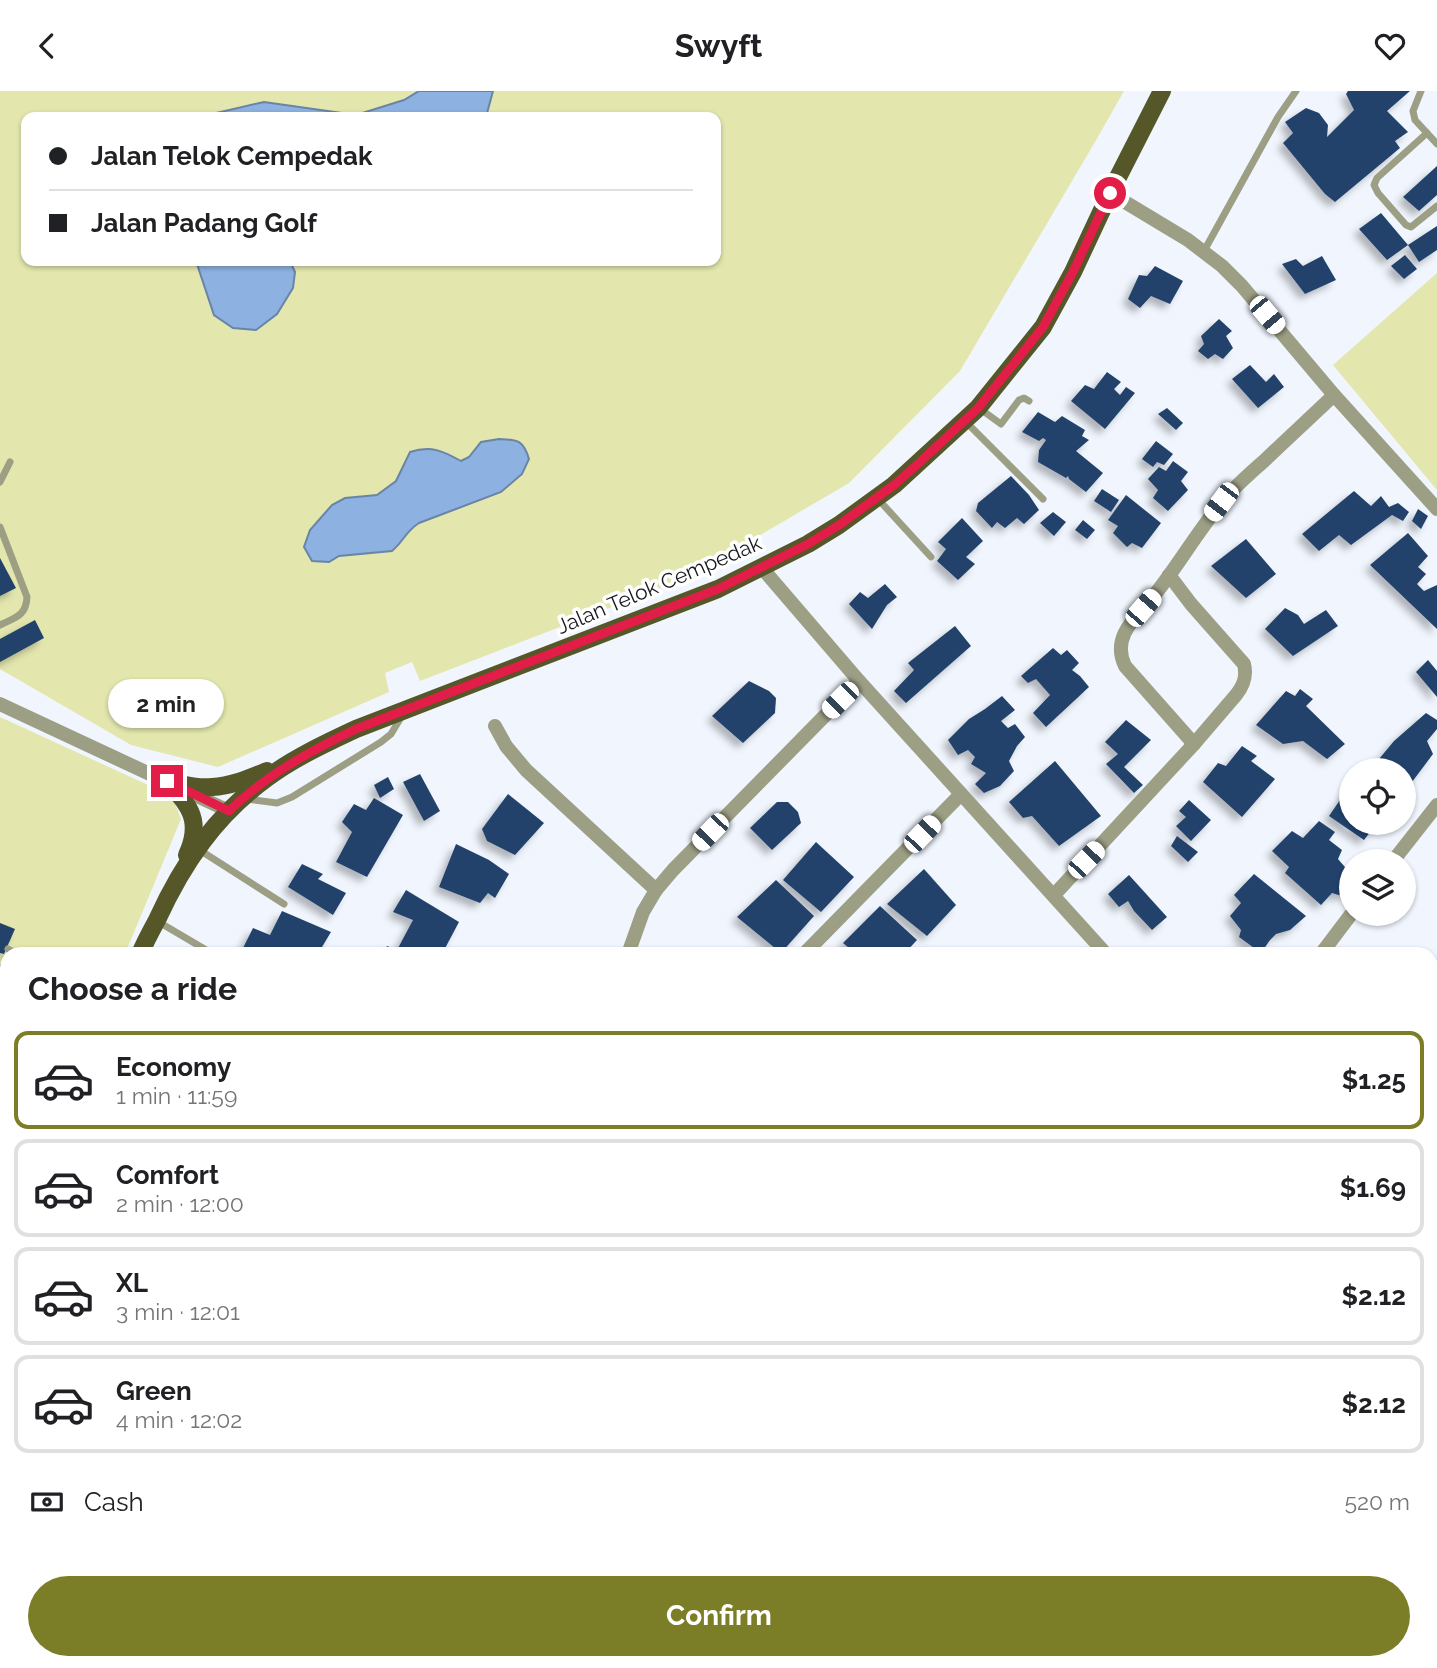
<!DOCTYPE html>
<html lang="en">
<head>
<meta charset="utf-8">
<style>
  :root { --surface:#fff; --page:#f6f6f6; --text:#202124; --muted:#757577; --line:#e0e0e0; --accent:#7c7e27 }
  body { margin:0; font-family:Raleway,sans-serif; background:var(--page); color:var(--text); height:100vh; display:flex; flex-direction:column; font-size:26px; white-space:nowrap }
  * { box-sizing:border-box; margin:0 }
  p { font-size:23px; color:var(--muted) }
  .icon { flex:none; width:38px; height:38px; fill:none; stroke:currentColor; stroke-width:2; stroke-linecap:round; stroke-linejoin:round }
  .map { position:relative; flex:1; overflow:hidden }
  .sheet { position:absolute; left:0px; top:856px; width:1438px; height:723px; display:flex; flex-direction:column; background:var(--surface); border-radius:21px 21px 0 0; box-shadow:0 2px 5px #0004 }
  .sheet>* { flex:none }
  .guide { position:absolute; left:21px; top:21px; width:700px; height:154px; border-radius:14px; box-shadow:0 2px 5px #0004; display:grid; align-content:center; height:154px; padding:0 28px; background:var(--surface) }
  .fabs { position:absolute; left:1339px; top:667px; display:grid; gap:14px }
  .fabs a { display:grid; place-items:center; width:77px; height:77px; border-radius:50%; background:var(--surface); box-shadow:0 2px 5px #0004; font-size:35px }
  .end { position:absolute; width:32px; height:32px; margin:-16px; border:9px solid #e11d48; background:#fff; box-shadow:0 0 0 4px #fff }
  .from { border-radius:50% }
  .bubble { position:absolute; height:49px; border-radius:24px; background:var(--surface); box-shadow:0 2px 5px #0004; font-size:23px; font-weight:700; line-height:49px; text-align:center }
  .car { position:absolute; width:21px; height:42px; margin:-21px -10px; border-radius:9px; box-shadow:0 0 5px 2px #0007; background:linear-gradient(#fff 24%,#345 0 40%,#fff 0 76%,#345 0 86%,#fff 0) }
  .guide b { display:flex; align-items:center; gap:24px; height:66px; font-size:26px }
  .guide b+b { border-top:2px solid var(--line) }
  .guide i { width:18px; height:18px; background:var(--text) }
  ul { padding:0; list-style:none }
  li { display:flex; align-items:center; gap:21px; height:98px; margin:0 14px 10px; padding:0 14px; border:4px solid var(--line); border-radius:14px }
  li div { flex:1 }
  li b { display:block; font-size:26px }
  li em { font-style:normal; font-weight:700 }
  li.on { border-color:var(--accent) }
  li>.icon { width:63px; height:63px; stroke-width:1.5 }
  h2 { padding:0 28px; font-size:32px; line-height:84px }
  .pay { display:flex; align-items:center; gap:18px; height:77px; padding:0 28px; font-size:26px }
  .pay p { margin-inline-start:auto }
  .button { display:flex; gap:14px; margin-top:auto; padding:14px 28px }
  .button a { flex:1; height:80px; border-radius:42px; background:var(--accent); color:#fff; font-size:28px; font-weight:700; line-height:80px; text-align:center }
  header { display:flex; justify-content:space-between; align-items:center; height:91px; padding:0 28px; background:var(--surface); font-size:32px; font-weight:700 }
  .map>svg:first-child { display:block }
  .green { fill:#e3e6ad; fill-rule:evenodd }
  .forest { fill:#c6c98d }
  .water { fill:#8db1e0; stroke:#6984a6; stroke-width:2 }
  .building { fill:#24436c; filter:url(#shadow) }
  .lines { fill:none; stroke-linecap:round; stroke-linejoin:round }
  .service { stroke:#9d9f85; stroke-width:7 }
  .minor { stroke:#9d9f85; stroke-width:14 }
  .secondary { stroke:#737550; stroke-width:18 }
  .primary { stroke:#555728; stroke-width:18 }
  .route { stroke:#e11d48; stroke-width:9 }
  .labels { text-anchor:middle; stroke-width:7; stroke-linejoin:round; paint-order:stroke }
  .street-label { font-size:21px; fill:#161a1e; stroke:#fff }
</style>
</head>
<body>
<header><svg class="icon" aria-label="back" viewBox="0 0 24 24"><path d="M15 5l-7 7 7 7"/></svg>Swyft<svg class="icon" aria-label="heart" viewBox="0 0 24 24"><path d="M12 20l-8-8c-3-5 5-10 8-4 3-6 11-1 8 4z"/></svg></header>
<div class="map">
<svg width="1437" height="1577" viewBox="0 0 1437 1577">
  <defs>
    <filter id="shadow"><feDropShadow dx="-5.5" dy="5.5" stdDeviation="3.5" flood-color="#0004"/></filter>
  </defs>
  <rect width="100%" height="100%" fill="#f1f6fe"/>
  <g class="green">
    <path d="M0,0H1124L1095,51L960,280L849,392L687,487L420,590L412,571L385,582L389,601L218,676L131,654L0,578ZM26,26H716V170H26Z"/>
    <path d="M1437,182V399L1333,274Z"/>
    <path d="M0,626L172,705L181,728L125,863H7V957L0,955Z"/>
  </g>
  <g class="forest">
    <path d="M0,955L7,957V1062L0,1071Z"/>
    <path d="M0,1293L7,1298V1572H775L771,1577H0Z"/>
  </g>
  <g class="water">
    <path d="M419,0H493L486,26H199L264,11L356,24L404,9Z"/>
    <path d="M196,170H290L295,181L293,197L277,223L256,239L233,237L214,224Z"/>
    <path d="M499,348C517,349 523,348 529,368L522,383L501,401L419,432C405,441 404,450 392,460L339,465L329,471L312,470L304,456L310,439L332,414L345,407L377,404L396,390L410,361C431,354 443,360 461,370L469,366L481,351Z"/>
  </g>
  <g class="building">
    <path d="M1348,0H1410L1387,20L1408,41L1395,50L1400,57L1335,111L1325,103L1283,52L1293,42L1285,31L1306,17L1319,22L1328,34L1327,46L1354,19L1346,3Z"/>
    <path d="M1437,75V104L1419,120L1403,106Z"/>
    <path d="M1381,122L1408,154L1437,135V159L1419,171L1408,154L1387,169L1359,138Z"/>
    <path d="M1405,164L1417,178L1404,188L1391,175Z"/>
    <path d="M1322,165L1336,189L1305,203L1282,173L1296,168L1303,175Z"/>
    <path d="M1155,175L1183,190L1170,213L1151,205L1140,217L1128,208L1139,184L1147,185Z"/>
    <path d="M1219,228L1232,240L1226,245L1233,257L1223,268L1215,263L1208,268L1198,260L1204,253L1201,245Z"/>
    <path d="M1250,274L1266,291L1274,283L1284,296L1258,317L1232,288Z"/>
    <path d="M1107,281L1121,291L1114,298L1120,304L1126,296L1135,302L1105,338L1071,310L1085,294L1094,298Z"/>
    <path d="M1167,317L1183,332L1176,339L1158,323Z"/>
    <path d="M1038,321L1055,331L1062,325L1085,339L1082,345L1089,349L1076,360L1103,382L1086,401L1069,388L1068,385L1066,387L1038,371L1039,359L1046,349L1043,347L1039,350L1022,341Z"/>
    <path d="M1156,350L1173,363L1164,374L1157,371L1153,376L1142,368Z"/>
    <path d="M1173,370L1188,381L1181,390L1188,399L1168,420L1153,407L1158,399L1148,388L1159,376L1166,380Z"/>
    <path d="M1011,385L1029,404L1039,419L1024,433L1017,427L1005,437L997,431L992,437L976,420L978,412Z"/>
    <path d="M1102,398L1119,409L1111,421L1094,410Z"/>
    <path d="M1354,400L1371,415L1381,405L1389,416L1398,412L1409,421L1403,430L1392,424L1351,454L1339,444L1319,460L1302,443Z"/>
    <path d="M1126,404L1161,432L1142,457L1132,452L1127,456L1113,442L1118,435L1108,429Z"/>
    <path d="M1418,418L1428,425L1421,438L1412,430Z"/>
    <path d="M1053,421L1066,431L1054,445L1040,432Z"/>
    <path d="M962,427L983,450L966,466L975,473L958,489L937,470L946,458L938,451Z"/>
    <path d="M1083,429L1095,439L1087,448L1075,439Z"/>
    <path d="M1408,442L1428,465L1418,476L1426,483L1417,493L1424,500L1437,494V538L1370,474Z"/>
    <path d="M1246,448L1276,483L1246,507L1211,475Z"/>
    <path d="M0,467L16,497L0,505Z"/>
    <path d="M885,493L897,506L887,514L872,538L849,513L860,501L868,507Z"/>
    <path d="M1285,517L1298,524L1304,533L1326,519L1338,535L1293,565L1265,538Z"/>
    <path d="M35,529L44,547L0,571V548Z"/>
    <path d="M955,535L971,555L906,612L894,600L914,579L908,572Z"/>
    <path d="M1053,557L1061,564L1067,559L1079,572L1072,579L1080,585L1089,596L1046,636L1033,622L1050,604L1036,588L1028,592L1021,585Z"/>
    <path d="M1428,569L1437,580V606L1416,581Z"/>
    <path d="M749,590L769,600L776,607L775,622L743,652L712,625Z"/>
    <path d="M1300,598L1313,608L1306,615L1345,653L1327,668L1303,650L1283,653L1256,634L1286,600L1295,605Z"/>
    <path d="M1002,605L1015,619L1001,630L1008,637L1015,633L1025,646L1017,655L1009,670L1014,680L1000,695L984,702L975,693L986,682L971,673L975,666L968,659L958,664L948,649L969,628L985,618Z"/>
    <path d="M1426,622L1437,629V638L1427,650L1433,663L1412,691L1404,685V679H1395L1379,668L1394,650Z"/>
    <path d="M1126,629L1151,649L1124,676L1143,694L1134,702L1106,673L1118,663L1105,651Z"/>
    <path d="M1242,655L1257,665L1251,670L1275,688L1242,726L1203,691L1218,672L1226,675Z"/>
    <path d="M1055,670L1101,725L1059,755L1032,725L1023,727L1009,711Z"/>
    <path d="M420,683L440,720L424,730L403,691Z"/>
    <path d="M388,686L394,698L380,707L374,694Z"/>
    <path d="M1351,693V732H1377L1364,749L1329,725Z"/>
    <path d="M508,703L544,732L515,764L487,750L482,738Z"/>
    <path d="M374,707L403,724L367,786L336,771L352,741L342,731L354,713L366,719Z"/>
    <path d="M1189,709L1211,729L1191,750L1176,735L1186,726L1179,720Z"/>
    <path d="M777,711H788L798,721L801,732L772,759L750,737Z"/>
    <path d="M1319,730L1335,741L1329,749L1342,759L1338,768L1351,783V795L1342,805L1332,802L1321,814L1285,782L1289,776L1272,760L1292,740L1303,747Z"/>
    <path d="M1177,745L1198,761L1188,771L1171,755Z"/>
    <path d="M816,751L854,786L821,821L783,789Z"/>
    <path d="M456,753L489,769L509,783L495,807L488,802L480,812L439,796Z"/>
    <path d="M302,773L323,783L318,788L346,802L333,824L288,796Z"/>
    <path d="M924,778L956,814L927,845L887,813Z"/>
    <path d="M1254,783L1306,825L1290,839L1276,843L1270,849L1261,862L1239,846L1241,839L1230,825L1241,812L1234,804Z"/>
    <path d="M1129,784L1167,826L1152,839L1134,820L1128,810L1119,816L1108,803Z"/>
    <path d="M776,789L814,825L781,862L737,826Z"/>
    <path d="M406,799L459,831L442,863H383L387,855L397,859L413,829L393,821Z"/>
    <path d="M880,815L917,849L904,863H856L843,852Z"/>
    <path d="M282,820L331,841L319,861L318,863H240L253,837L270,844Z"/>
    <path d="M0,832L15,838L4,863L0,862Z"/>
    <path d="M0,873L7,874V924L0,920Z"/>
    <path d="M1432,1206L1437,1207V1250L1432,1249Z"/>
    <path d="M7,1223V1298L0,1293V1249L7,1241L0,1237V1232Z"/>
    <path d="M1432,1382L1437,1383V1425H1432Z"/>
  </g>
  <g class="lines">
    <g class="service">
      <path d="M1421,0L1413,20L1415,29L1437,53"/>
      <path d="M1427,42L1377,87L1374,94L1378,102L1406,134L1411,136L1437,115"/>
      <path d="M1204,160L1278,26L1296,0"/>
      <path d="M979,317L1001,333L1019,309L1024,307L1029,310"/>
      <path d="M965,330L1043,408"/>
      <path d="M0,391L10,371"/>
      <path d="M877,407L931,466"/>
      <path d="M0,436L27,506C26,525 16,526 0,534"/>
      <path d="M246,708L277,712L292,706L381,651L391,643L403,623"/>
      <path d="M198,758L284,813"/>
      <path d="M157,830L213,863"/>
      <path d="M8,858L17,863"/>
      <path d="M1432,1088L1437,1085"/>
      <path d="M0,1183L7,1173"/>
      <path d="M1432,1503L1437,1496"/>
      <path d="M1432,1529H1437"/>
    </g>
    <g class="minor">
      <path d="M1110,102L1188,149L1222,175L1242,195L1334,304L1437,418"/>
      <path d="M762,477L859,590L1106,863"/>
      <path d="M0,613L229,720"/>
      <path d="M495,635L506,655L526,679L656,799"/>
      <path d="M1194,653L1125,575C1110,544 1139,524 1156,502C1179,473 1198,440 1222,411C1234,396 1249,383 1264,370C1287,348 1311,326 1334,304"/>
      <path d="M1393,770L1437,714"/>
      <path d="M1054,804L1194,653L1236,604C1244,594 1247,585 1244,573L1191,513L1169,484"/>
      <path d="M628,863L643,821L656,799L673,779L859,590"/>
      <path d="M804,863L961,703"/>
      <path d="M1321,863L1352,822"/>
      <path d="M1432,1354L1437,1353"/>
      <path d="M1194,1577L1195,1572"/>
    </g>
    <path class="secondary" d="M1432,1559H1437"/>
    <g class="primary">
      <path d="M167,690C182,693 197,698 212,696C232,695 250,687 267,680"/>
      <path d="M167,691C191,714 202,732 187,764"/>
      <path d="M140,863C145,851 151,840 157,829C183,772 216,724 267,687C294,667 326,652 356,638L718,498L808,453L839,434L894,394L978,317L1043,236L1073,181L1110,102L1162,0"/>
      <path d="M0,1117L7,1108"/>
    </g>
  </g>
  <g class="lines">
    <path class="route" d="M167,690L229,720C266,684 310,660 356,638L718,498L808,453L839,434L894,394L920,371L978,317L1007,281L1043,236L1073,181L1110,102"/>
  </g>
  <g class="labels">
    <g class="street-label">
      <text transform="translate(659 494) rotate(-23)" y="7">Jalan Telok Cempedak</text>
    </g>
  </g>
</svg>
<div class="fabs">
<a><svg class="icon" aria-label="locate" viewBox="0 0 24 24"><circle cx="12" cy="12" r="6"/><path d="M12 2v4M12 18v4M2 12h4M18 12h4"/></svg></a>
<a><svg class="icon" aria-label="layers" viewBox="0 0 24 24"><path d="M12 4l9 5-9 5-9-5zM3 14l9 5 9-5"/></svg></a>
</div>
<i class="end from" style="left:1110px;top:102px"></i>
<i class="end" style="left:167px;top:690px"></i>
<div class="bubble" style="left:108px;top:588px;width:116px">2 min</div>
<i class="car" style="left:1267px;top:224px;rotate:140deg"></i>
<i class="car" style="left:1221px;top:411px;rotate:217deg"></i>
<i class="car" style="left:1143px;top:517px;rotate:41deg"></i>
<i class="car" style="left:840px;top:609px;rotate:225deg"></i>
<i class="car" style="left:710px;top:741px;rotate:224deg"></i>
<i class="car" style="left:922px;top:743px;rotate:44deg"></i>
<i class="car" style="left:1086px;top:769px;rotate:44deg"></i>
<div class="guide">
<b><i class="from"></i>Jalan Telok Cempedak</b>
<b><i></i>Jalan Padang Golf</b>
</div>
<section class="sheet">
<h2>Choose a ride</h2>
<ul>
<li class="on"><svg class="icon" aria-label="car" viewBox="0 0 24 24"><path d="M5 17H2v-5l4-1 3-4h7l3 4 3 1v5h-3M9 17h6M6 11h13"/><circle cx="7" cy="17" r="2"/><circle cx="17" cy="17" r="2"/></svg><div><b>Economy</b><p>1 min · 11:59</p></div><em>$1.25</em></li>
<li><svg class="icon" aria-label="car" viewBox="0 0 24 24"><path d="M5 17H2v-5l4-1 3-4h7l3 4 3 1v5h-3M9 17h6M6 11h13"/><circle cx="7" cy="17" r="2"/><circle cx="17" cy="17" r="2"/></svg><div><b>Comfort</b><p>2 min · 12:00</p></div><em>$1.69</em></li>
<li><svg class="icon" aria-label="car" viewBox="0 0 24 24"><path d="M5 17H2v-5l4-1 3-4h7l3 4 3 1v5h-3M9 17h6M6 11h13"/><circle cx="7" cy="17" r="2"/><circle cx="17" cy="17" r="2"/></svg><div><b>XL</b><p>3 min · 12:01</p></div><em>$2.12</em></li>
<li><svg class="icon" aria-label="car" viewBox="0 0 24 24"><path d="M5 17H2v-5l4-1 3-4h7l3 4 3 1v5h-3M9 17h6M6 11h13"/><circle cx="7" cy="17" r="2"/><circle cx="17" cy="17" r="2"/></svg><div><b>Green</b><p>4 min · 12:02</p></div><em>$2.12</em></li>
</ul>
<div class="pay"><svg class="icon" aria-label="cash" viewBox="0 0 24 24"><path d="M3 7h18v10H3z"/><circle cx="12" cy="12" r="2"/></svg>Cash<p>520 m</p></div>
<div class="button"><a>Confirm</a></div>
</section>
</div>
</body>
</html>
